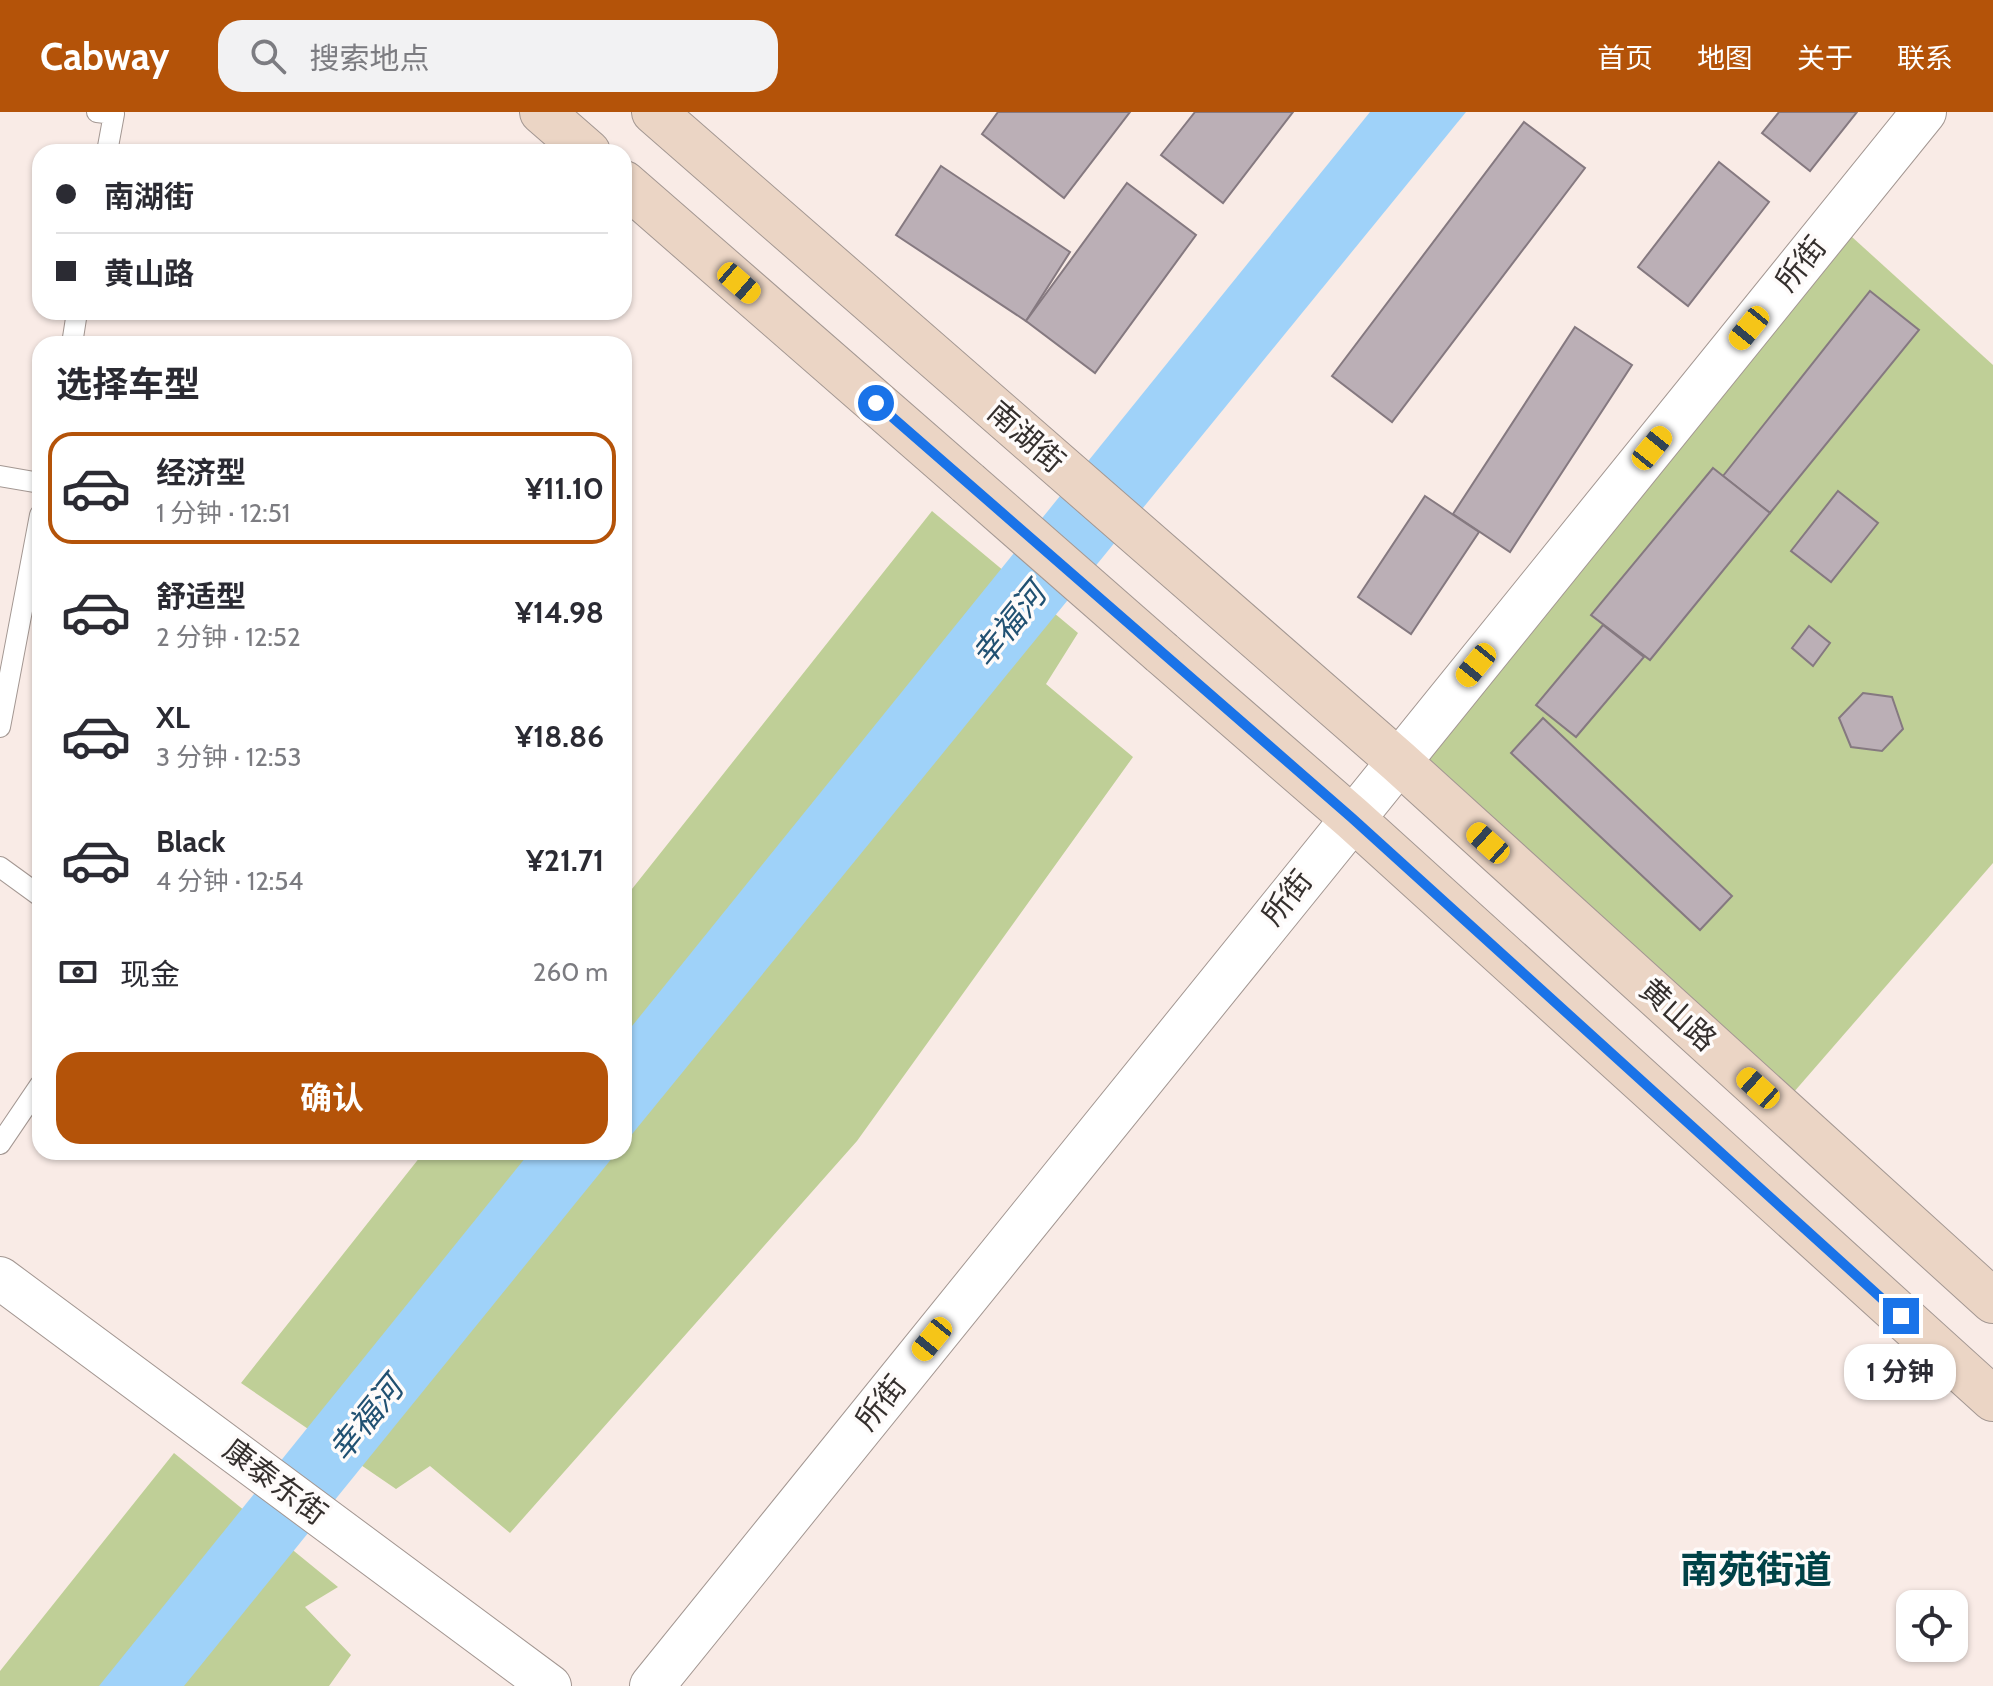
<!DOCTYPE html>
<html lang="zh">
<head>
<meta charset="utf-8">
<style>
  :root { --surface:#fff; --page:#f2f2f3; --text:#2b2b33; --muted:#7c7c81; --line:#e1e1e2; --accent:#b45309 }
  body { margin:0; font-family:Cabin,"Noto Sans SC",sans-serif; background:var(--page); color:var(--text); height:100vh; display:flex; flex-direction:column; font-size:30px; white-space:nowrap }
  * { box-sizing:border-box; margin:0 }
  p { font-size:26px; color:var(--muted) }
  .icon { flex:none; width:44px; height:44px; fill:none; stroke:currentColor; stroke-width:2; stroke-linecap:round; stroke-linejoin:round }
  .map { position:relative; flex:1; overflow:hidden }
  .side { position:absolute; left:32px; top:224px; width:600px; height:824px; display:flex; flex-direction:column; background:var(--surface); border-radius:24px; box-shadow:0 2px 6px #0004 }
  .side>* { flex:none }
  .hud { position:absolute; left:32px; top:32px; width:600px; height:176px; border-radius:24px; box-shadow:0 2px 6px #0004; display:grid; align-content:center; height:176px; padding:0 24px; background:var(--surface) }
  .controls { position:absolute; left:1896px; top:1478px; display:grid; gap:16px }
  .controls a { display:grid; place-items:center; width:72px; height:72px; border-radius:16px; background:var(--surface); box-shadow:0 2px 6px #0004; font-size:40px }
  .end { position:absolute; width:36px; height:36px; margin:-18px; border:10px solid #1a73e8; background:#fff; box-shadow:0 0 0 4px #fff }
  .from { border-radius:50% }
  .bubble { position:absolute; height:56px; border-radius:24px; background:var(--surface); box-shadow:0 2px 6px #0004; font-size:26px; font-weight:700; line-height:56px; text-align:center }
  .car { position:absolute; width:24px; height:48px; margin:-24px -12px; border-radius:10px; box-shadow:0 0 6px 2px #0007; background:linear-gradient(#f5c518 24%,#345 0 40%,#f5c518 0 76%,#345 0 86%,#f5c518 0) }
  .hud b { display:flex; align-items:center; gap:28px; height:76px; font-size:30px }
  .hud b+b { border-top:2px solid var(--line) }
  .hud i { width:20px; height:20px; background:var(--text) }
  ul { padding:0; list-style:none }
  li { display:flex; align-items:center; gap:24px; height:112px; margin:0 16px 12px; padding:0 8px; border:4px solid transparent; border-radius:24px }
  li div { flex:1 }
  li b { display:block; font-size:30px }
  li em { font-style:normal; font-weight:700 }
  li.active { border-color:var(--accent) }
  li>.icon { width:72px; height:72px; stroke-width:1.5 }
  h2 { padding:0 24px; font-size:36px; line-height:96px }
  .pay { display:flex; align-items:center; gap:20px; height:88px; padding:0 24px; font-size:30px }
  .pay p { margin-inline-start:auto }
  .primary-button { display:flex; gap:16px; margin-top:auto; padding:16px 24px }
  .primary-button a { flex:1; height:92px; border-radius:24px; background:var(--accent); color:#fff; font-size:32px; font-weight:700; line-height:92px; text-align:center }
  header { display:flex; align-items:center; gap:48px; box-sizing:border-box; height:112px; padding:0 40px; background:var(--accent); color:#fff }
  header strong { font-size:38px }
  nav { display:flex; gap:44px; margin-inline-start:auto; font-size:28px }
  .search { width:560px; height:72px; background:var(--page); display:flex; align-items:center; gap:20px; box-sizing:border-box; padding:0 28px; border-radius:24px; color:var(--muted); font-size:30px }
  .map>svg:first-child { display:block }
  .green { fill:#bfcf97 }
  .water { fill:#9fd2f9 }
  .building { fill:#bbafb6; stroke:#857980; stroke-width:2 }
  .lines { fill:none; stroke-linecap:round; stroke-linejoin:round }
  .service-casing { stroke:#a39792; stroke-width:22 }
  .minor-casing { stroke:#a39792; stroke-width:44 }
  .tertiary-casing { stroke:#a39792; stroke-width:46 }
  .secondary-casing { stroke:#a39792; stroke-width:46 }
  .service { stroke:#fff; stroke-width:20 }
  .minor { stroke:#fff; stroke-width:42 }
  .tertiary { stroke:#fff; stroke-width:44 }
  .secondary { stroke:#ebd5c5; stroke-width:44 }
  .secondary-bridge-casing { stroke:#a39792; stroke-width:46; stroke-linecap:butt }
  .secondary-bridge { stroke:#ebd5c5; stroke-width:44 }
  .route { stroke:#1a73e8; stroke-width:10 }
  .labels { text-anchor:middle; stroke-width:7; stroke-linejoin:round; paint-order:stroke }
  .street-label { font-size:30px; fill:#35302e; stroke:#fefbfa }
  .water-label { font-size:32px; font-style:italic; fill:#215172; stroke:#fefbfa }
  .district-label { font-size:38px; font-weight:bold; fill:#004247; stroke:#fefbfa }
</style>
</head>
<body>
<header>
<strong>Cabway</strong>
<div class="search"><svg class="icon" aria-label="search" viewBox="0 0 24 24"><circle cx="10" cy="10" r="6"/><path d="M15 15l6 6"/></svg>搜索地点</div>
<nav><a>首页</a><a>地图</a><a>关于</a><a>联系</a></nav>
</header>
<div class="map">
<svg width="1993" height="1574" viewBox="0 0 1993 1574">
  <rect width="100%" height="100%" fill="#f9ebe6"/>
  <g class="green">
    <path d="M1830,105L1993,253V751L1780,996L1398,649Z"/>
    <path d="M932,399L1078,521L1046,572L1133,645L857,1029L510,1421L430,1354L396,1377L241,1271L424,1040H624V787Z"/>
    <path d="M174,1341L338,1475L305,1495L351,1543L329,1574H0V1559Z"/>
  </g>
  <g class="water">
    <path d="M1370,0H1466L624,1032V924Z"/>
    <path d="M530,1040H617L184,1574H99Z"/>
  </g>
  <g class="building">
    <path d="M998,0H1130L1064,86L982,22Z"/>
    <path d="M1195,0H1293L1223,91L1161,43Z"/>
    <path d="M1779,0H1857L1810,59L1762,21Z"/>
    <path d="M1524,10L1585,56L1392,310L1332,264Z"/>
    <path d="M1719,50L1769,90L1688,194L1638,155Z"/>
    <path d="M941,54L1070,140L1026,209L896,123Z"/>
    <path d="M1127,71L1196,123L1095,261L1026,209Z"/>
    <path d="M1870,179L1919,218L1770,401L1723,364Z"/>
    <path d="M1575,215L1632,253L1510,440L1453,402Z"/>
    <path d="M1713,356L1770,401L1650,548L1591,503Z"/>
    <path d="M1838,379L1878,411L1831,470L1791,439Z"/>
    <path d="M1425,384L1479,420L1411,522L1358,485Z"/>
    <path d="M1603,513L1644,545L1576,625L1536,593Z"/>
    <path d="M1809,514L1830,531L1813,554L1792,536Z"/>
    <path d="M1863,581L1892,585L1903,617L1882,639L1851,635L1839,606Z"/>
    <path d="M1543,606L1732,784L1700,818L1511,641Z"/>
  </g>
  <g class="lines">
    <defs>
      <g id="service">
        <path d="M97,0L114,2L107,40"/>
        <path d="M72,232L77,200"/>
        <path d="M0,364L40,371"/>
        <path d="M0,615L40,403"/>
        <path d="M0,755L40,784"/>
        <path d="M0,1032L40,973"/>
      </g>
      <path id="minor" d="M0,1166L550,1574"/>
      <path id="tertiary" d="M652,1574L1924,0"/>
      <g id="secondary">
        <path d="M542,0L588,40"/>
        <path d="M654,0L1398,649L1993,1189"/>
        <path d="M624,71L968,371"/>
        <path d="M1162,541L1352,706L1993,1287"/>
      </g>
    </defs>
    <use href="#service" class="service-casing"/>
    <use href="#minor" class="minor-casing"/>
    <use href="#tertiary" class="tertiary-casing"/>
    <use href="#secondary" class="secondary-casing"/>
    <use href="#service" class="service"/>
    <use href="#minor" class="minor"/>
    <use href="#tertiary" class="tertiary"/>
    <use href="#secondary" class="secondary"/>
    <defs>
      <path id="secondary-bridge" d="M968,371L1162,541"/>
    </defs>
    <use href="#secondary-bridge" class="secondary-bridge-casing"/>
    <use href="#secondary-bridge" class="secondary-bridge"/>
  </g>
  <g class="lines">
    <path class="route" d="M876,291L1352,706L1901,1204"/>
  </g>
  <g class="labels">
    <g class="street-label">
      <text transform="translate(1801 152) rotate(-51)" y="10">所街</text>
      <text transform="translate(1026 325) rotate(41)" y="10">南湖街</text>
      <text transform="translate(1287 786) rotate(-51)" y="10">所街</text>
      <text transform="translate(1678 903) rotate(42)" y="10">黄山路</text>
      <text transform="translate(881 1291) rotate(-51)" y="10">所街</text>
      <text transform="translate(275 1370) rotate(37)" y="10">康泰东街</text>
    </g>
    <g class="water-label">
      <text transform="translate(1009 513) rotate(-51)" y="11">幸福河</text>
      <text transform="translate(366 1307) rotate(-51)" y="11">幸福河</text>
    </g>
    <g class="district-label">
      <text x="1756" y="1471">南苑街道</text>
    </g>
  </g>
</svg>
<div class="controls">
<a><svg class="icon" aria-label="locate" viewBox="0 0 24 24"><circle cx="12" cy="12" r="6"/><path d="M12 2v4M12 18v4M2 12h4M18 12h4"/></svg></a>
</div>
<i class="end from" style="left:876px;top:291px"></i>
<i class="end" style="left:1901px;top:1204px"></i>
<div class="bubble" style="left:1844px;top:1232px;width:112px">1 分钟</div>
<i class="car" style="left:739px;top:171px;rotate:131deg"></i>
<i class="car" style="left:1749px;top:216px;rotate:219deg"></i>
<i class="car" style="left:1652px;top:336px;rotate:39deg"></i>
<i class="car" style="left:1476px;top:553px;rotate:219deg"></i>
<i class="car" style="left:1488px;top:731px;rotate:312deg"></i>
<i class="car" style="left:1758px;top:976px;rotate:312deg"></i>
<i class="car" style="left:932px;top:1227px;rotate:219deg"></i>
<div class="hud">
<b><i class="from"></i>南湖街</b>
<b><i></i>黄山路</b>
</div>
<section class="side">
<h2>选择车型</h2>
<ul>
<li class="active"><svg class="icon" aria-label="car" viewBox="0 0 24 24"><path d="M5 17H2v-5l4-1 3-4h7l3 4 3 1v5h-3M9 17h6M6 11h13"/><circle cx="7" cy="17" r="2"/><circle cx="17" cy="17" r="2"/></svg><div><b>经济型</b><p>1 分钟 · 12:51</p></div><em>¥11.10</em></li>
<li><svg class="icon" aria-label="car" viewBox="0 0 24 24"><path d="M5 17H2v-5l4-1 3-4h7l3 4 3 1v5h-3M9 17h6M6 11h13"/><circle cx="7" cy="17" r="2"/><circle cx="17" cy="17" r="2"/></svg><div><b>舒适型</b><p>2 分钟 · 12:52</p></div><em>¥14.98</em></li>
<li><svg class="icon" aria-label="car" viewBox="0 0 24 24"><path d="M5 17H2v-5l4-1 3-4h7l3 4 3 1v5h-3M9 17h6M6 11h13"/><circle cx="7" cy="17" r="2"/><circle cx="17" cy="17" r="2"/></svg><div><b>XL</b><p>3 分钟 · 12:53</p></div><em>¥18.86</em></li>
<li><svg class="icon" aria-label="car" viewBox="0 0 24 24"><path d="M5 17H2v-5l4-1 3-4h7l3 4 3 1v5h-3M9 17h6M6 11h13"/><circle cx="7" cy="17" r="2"/><circle cx="17" cy="17" r="2"/></svg><div><b>Black</b><p>4 分钟 · 12:54</p></div><em>¥21.71</em></li>
</ul>
<div class="pay"><svg class="icon" aria-label="cash" viewBox="0 0 24 24"><path d="M3 7h18v10H3z"/><circle cx="12" cy="12" r="2"/></svg>现金<p>260 m</p></div>
<div class="primary-button"><a>确认</a></div>
</section>
</div>
</body>
</html>
